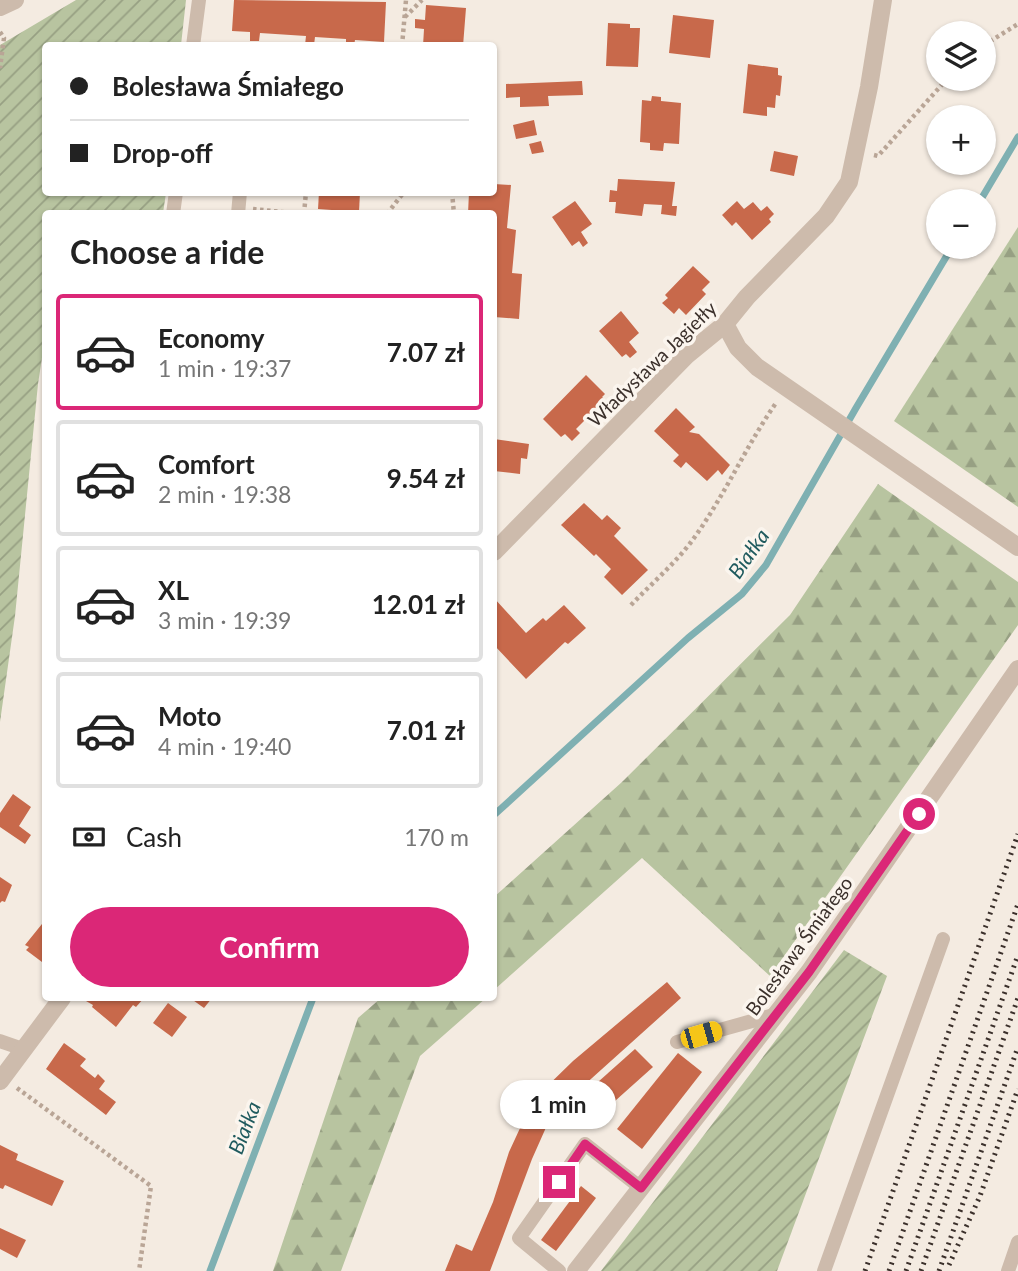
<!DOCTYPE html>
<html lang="en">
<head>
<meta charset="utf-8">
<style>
  :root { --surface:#fff; --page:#f2f2f2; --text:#222; --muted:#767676; --line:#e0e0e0; --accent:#db2777 }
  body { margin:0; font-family:Lato,sans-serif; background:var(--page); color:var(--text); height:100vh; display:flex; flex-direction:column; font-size:26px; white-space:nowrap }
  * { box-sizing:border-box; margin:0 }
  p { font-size:23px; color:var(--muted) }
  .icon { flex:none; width:38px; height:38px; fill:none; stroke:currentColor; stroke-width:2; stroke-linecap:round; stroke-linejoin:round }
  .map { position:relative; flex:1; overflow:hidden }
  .drawer { position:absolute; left:42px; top:210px; width:455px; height:791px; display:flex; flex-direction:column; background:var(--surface); border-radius:7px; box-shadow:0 2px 5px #0004 }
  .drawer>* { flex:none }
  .guide { position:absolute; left:42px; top:42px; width:455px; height:154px; border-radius:7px; box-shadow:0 2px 5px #0004; display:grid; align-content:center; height:154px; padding:0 28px; background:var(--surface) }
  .tools { position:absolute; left:926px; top:21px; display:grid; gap:14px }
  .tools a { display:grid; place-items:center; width:70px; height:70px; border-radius:50%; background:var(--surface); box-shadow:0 2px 5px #0004; font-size:35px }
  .end { position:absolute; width:32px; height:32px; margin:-16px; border:9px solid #db2777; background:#fff; box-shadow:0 0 0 4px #fff }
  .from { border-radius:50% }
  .bubble { position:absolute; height:49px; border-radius:24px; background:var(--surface); box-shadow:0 2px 5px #0004; font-size:23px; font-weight:700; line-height:49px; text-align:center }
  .car { position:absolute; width:21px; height:42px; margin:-21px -10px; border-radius:9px; box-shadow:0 0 5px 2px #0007; background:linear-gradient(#f5c518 24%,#345 0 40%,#f5c518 0 76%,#345 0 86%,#f5c518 0) }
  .guide b { display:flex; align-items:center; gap:24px; height:66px; font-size:26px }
  .guide b+b { border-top:2px solid var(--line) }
  .guide i { width:18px; height:18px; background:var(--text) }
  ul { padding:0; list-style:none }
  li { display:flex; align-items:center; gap:21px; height:116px; margin:0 14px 10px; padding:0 14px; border:4px solid var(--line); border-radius:7px }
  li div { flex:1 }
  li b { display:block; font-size:26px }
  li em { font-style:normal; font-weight:700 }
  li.current { border-color:var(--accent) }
  li>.icon { width:63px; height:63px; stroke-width:1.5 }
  h2 { padding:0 28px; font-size:32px; line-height:84px }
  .pay { display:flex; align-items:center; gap:18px; height:77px; padding:0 28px; font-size:26px }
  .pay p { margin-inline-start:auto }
  .primary-button { display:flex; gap:14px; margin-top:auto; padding:14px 28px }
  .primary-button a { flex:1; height:80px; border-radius:42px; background:var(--accent); color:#fff; font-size:28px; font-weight:700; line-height:80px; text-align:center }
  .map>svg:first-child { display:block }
  .forest { fill:url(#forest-firs) }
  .garden { fill:url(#garden-furrows) }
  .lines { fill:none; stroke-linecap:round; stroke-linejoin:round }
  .stream { stroke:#7fb0b2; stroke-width:7 }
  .building { fill:#c8694b }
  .path { stroke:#b9a596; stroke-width:4.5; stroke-dasharray:3.5 3.5; stroke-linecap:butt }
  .service { stroke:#cdbbac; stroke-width:14 }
  .minor { stroke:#cdbbac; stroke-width:18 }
  .tertiary { stroke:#cdbbac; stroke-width:18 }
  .rail { stroke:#3b302b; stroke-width:5; stroke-dasharray:2 5; stroke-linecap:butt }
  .route { stroke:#db2777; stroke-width:9 }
  .labels { text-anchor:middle; stroke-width:7; stroke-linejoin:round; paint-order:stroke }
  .street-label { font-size:19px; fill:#3b302b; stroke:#fbf5ee }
  .water-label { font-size:21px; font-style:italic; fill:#1f5a5e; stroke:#fbf5ee }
</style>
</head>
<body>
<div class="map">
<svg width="1018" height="1271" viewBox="0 0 1018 1271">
  <defs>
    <pattern id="forest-firs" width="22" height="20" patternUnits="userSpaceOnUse" patternTransform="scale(1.75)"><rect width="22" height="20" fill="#b8c4a0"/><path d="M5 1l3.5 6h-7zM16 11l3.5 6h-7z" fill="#97a083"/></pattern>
    <pattern id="garden-furrows" width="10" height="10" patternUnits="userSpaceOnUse" patternTransform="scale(1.75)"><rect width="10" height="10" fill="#b8c4a0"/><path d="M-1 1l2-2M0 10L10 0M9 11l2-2" fill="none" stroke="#97a083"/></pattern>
  </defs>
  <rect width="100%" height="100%" fill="#f4ebe1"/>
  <g class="forest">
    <path d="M1018,227V507L894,421Z"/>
    <path d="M878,484L1018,582V625L770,976L642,858L494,990V897L622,782L790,615Z"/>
    <path d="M381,998H486L420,1056L341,1271H273L358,1018Z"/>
  </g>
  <g class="garden">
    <path d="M76,0H186L181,45L46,46V192L166,193L163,213L46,214L45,338L38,384L15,616L0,722V45Z"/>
    <path d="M844,950L887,976L777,1271H601Z"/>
  </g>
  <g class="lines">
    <g class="stream">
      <path d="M980,201L1018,137"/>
      <path d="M494,815L688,638L742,594L766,565L856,408L952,247"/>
      <path d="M210,1271L313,998"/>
    </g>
  </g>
  <g class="building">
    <path d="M234,0L386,2L384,42L355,40L354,46H346V39L315,37L314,45H305L306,36L260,33L259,41H250V32L232,31Z"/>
    <path d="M426,5L466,8L463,46H423L424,29L415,28V19L425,20Z"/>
    <path d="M673,15L714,20L710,58L669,53Z"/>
    <path d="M608,23L630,24V28H640L638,67L606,66Z"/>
    <path d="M748,64L778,68V75L782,76L780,96L776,95L775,108L767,107V116L743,113Z"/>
    <path d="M582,81L583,95L548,96L549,106L520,107V97L506,98V84Z"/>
    <path d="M652,96L661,97V101L681,103L679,144L664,143L663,151L650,150V143L640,142L642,100L651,101Z"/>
    <path d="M534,120L537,135L516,139L513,125Z"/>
    <path d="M541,141L544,152L532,154L529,144Z"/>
    <path d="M774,151L798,156L794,176L770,171Z"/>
    <path d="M618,179L675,182L672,206H677L676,216L661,214L662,205L644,204L642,216L615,213L616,202H609L610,190L617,191Z"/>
    <path d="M494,184L511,185L507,228L516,230L512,273L522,274L519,319L494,317V214H468L469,192H494Z"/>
    <path d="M319,192H360L359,212L318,209Z"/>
    <path d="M575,201L592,224L581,232L588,243L583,247L579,241L572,246L552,217Z"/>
    <path d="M737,201L744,209L753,202L761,211L767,206L774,214L769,219L771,222L752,240L736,222L732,226L722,215Z"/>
    <path d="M693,266L710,282L702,290L706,294L686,315L679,308L674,314L662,303L668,298L665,295Z"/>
    <path d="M621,311L639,333L629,342L637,352L630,358L626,354L622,357L599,331Z"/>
    <path d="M586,375L605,394L602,397L608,403L601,412L597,408L576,429L580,433L572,441L565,434L561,437L543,419Z"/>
    <path d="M676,408L695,427L689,432L699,434L730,465L722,475L718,470L707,481L686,462L681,468L673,461L679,455L654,431Z"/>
    <path d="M494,439L529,444L527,459L521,458L520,474L494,471Z"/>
    <path d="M584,503L602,520L607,515L621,528L614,536L648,570L622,595L604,577L611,569L596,554L594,556L561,525Z"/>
    <path d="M494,598L526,633L543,618L546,621L564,605L586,628L568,644L565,642L526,679L494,645Z"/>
    <path d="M13,794L31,807L19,826L31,835L25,844L0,827V813Z"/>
    <path d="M0,877L12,885L5,902L2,901L0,903Z"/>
    <path d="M46,919V965L26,950L29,947L25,945Z"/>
    <path d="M667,982L681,998L552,1114L532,1159L490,1271H445L456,1244L472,1251L493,1202L509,1152L533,1100L573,1061Z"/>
    <path d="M89,998H144L136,1007L133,1005L116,1027L92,1007L93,1005L86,1001Z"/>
    <path d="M190,998H212L204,1008Z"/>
    <path d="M168,1003L187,1017L172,1037L153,1023Z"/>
    <path d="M64,1043L86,1059L80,1066L95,1078L98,1074L105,1081L99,1089L116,1102L106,1115L46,1069Z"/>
    <path d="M635,1049L653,1067L615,1101L598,1082Z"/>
    <path d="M678,1053L702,1072L642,1149L617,1129Z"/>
    <path d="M0,1145L18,1154L16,1160L64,1181L52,1206L5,1185L3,1189L0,1188Z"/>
    <path d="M581,1186L596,1198L556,1251L541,1240Z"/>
    <path d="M0,1228L26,1240L17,1258L0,1249Z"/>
  </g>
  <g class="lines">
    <g class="path">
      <path d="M405,17L422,0"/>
      <path d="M0,32L4,38L0,68"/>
      <path d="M208,45L221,46"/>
      <path d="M984,45L1018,24"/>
      <path d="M402,46L406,0"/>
      <path d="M874,155L878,156L947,79"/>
      <path d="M452,192L454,214"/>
      <path d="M253,209L300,214"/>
      <path d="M304,214L306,192"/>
      <path d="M387,214L404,192"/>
      <path d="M631,605C652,583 677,562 694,538C725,495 746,446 776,403"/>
      <path d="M17,1088L151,1186L139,1271"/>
    </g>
    <g class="service">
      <path d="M193,46L199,0"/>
      <path d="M173,214L176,192"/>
      <path d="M238,214L240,192"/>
      <path d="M0,1041L23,1049"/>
      <path d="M677,1042L777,1014"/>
      <path d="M559,1271L519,1238L585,1144L641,1188"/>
      <path d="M824,1271L943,939"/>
      <path d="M1008,1271L1018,1242"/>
    </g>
    <g class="minor">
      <path d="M494,552L687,355L725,324"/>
      <path d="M0,1081L62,998"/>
    </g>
    <g class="tertiary">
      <path d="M883,0L869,87L849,182L826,216L747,297L725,324L738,348L757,367L1018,547"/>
      <path d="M0,7L15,0"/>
      <path d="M576,1271L809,972L1018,669"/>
    </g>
    <g class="rail">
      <path d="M949,1265L980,1196L1018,1089"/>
      <path d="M865,1271L1018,834"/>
      <path d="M889,1271L1018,904"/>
      <path d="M906,1271L1018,955"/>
      <path d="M921,1271L1018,998"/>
      <path d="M939,1271L1018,1047"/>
    </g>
  </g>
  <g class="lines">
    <path class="route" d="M559,1182L585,1144L641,1188L809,972L919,814"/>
  </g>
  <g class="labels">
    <g class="street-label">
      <text transform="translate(652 364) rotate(-44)" y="7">Władysława Jagiełły</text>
      <text transform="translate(799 946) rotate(-54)" y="7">Bolesława Śmiałego</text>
    </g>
    <g class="water-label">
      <text transform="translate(749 554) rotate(-55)" y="7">Białka</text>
      <text transform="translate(245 1128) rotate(-69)" y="7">Białka</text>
    </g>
  </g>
</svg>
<div class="tools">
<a><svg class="icon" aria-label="layers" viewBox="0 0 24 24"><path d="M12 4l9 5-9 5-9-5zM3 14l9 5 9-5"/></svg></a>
<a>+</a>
<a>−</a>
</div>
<i class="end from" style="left:919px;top:814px"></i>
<i class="end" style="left:559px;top:1182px"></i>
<div class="bubble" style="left:500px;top:1080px;width:116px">1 min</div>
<i class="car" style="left:701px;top:1035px;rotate:74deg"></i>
<div class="guide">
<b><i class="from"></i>Bolesława Śmiałego</b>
<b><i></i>Drop-off</b>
</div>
<section class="drawer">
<h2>Choose a ride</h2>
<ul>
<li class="current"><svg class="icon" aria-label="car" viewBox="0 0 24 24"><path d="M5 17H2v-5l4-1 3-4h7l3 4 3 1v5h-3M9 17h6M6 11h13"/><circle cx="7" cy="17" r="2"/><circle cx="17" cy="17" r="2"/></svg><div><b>Economy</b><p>1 min · 19:37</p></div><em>7.07 zł</em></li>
<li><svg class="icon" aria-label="car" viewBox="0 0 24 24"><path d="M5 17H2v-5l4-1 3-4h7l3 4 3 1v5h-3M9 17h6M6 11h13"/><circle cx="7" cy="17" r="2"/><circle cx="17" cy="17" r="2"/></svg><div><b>Comfort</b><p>2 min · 19:38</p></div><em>9.54 zł</em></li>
<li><svg class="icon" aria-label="car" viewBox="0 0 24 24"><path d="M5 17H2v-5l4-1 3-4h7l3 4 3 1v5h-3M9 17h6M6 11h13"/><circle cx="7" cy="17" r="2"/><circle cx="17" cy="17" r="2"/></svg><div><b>XL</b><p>3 min · 19:39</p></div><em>12.01 zł</em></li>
<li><svg class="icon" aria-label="car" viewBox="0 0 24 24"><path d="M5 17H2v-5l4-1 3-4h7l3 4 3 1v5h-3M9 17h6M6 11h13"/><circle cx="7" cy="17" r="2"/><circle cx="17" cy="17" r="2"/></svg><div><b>Moto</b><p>4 min · 19:40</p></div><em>7.01 zł</em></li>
</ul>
<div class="pay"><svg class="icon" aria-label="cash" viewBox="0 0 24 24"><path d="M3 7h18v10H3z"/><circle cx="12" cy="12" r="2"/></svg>Cash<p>170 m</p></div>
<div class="primary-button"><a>Confirm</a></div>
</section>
</div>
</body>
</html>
